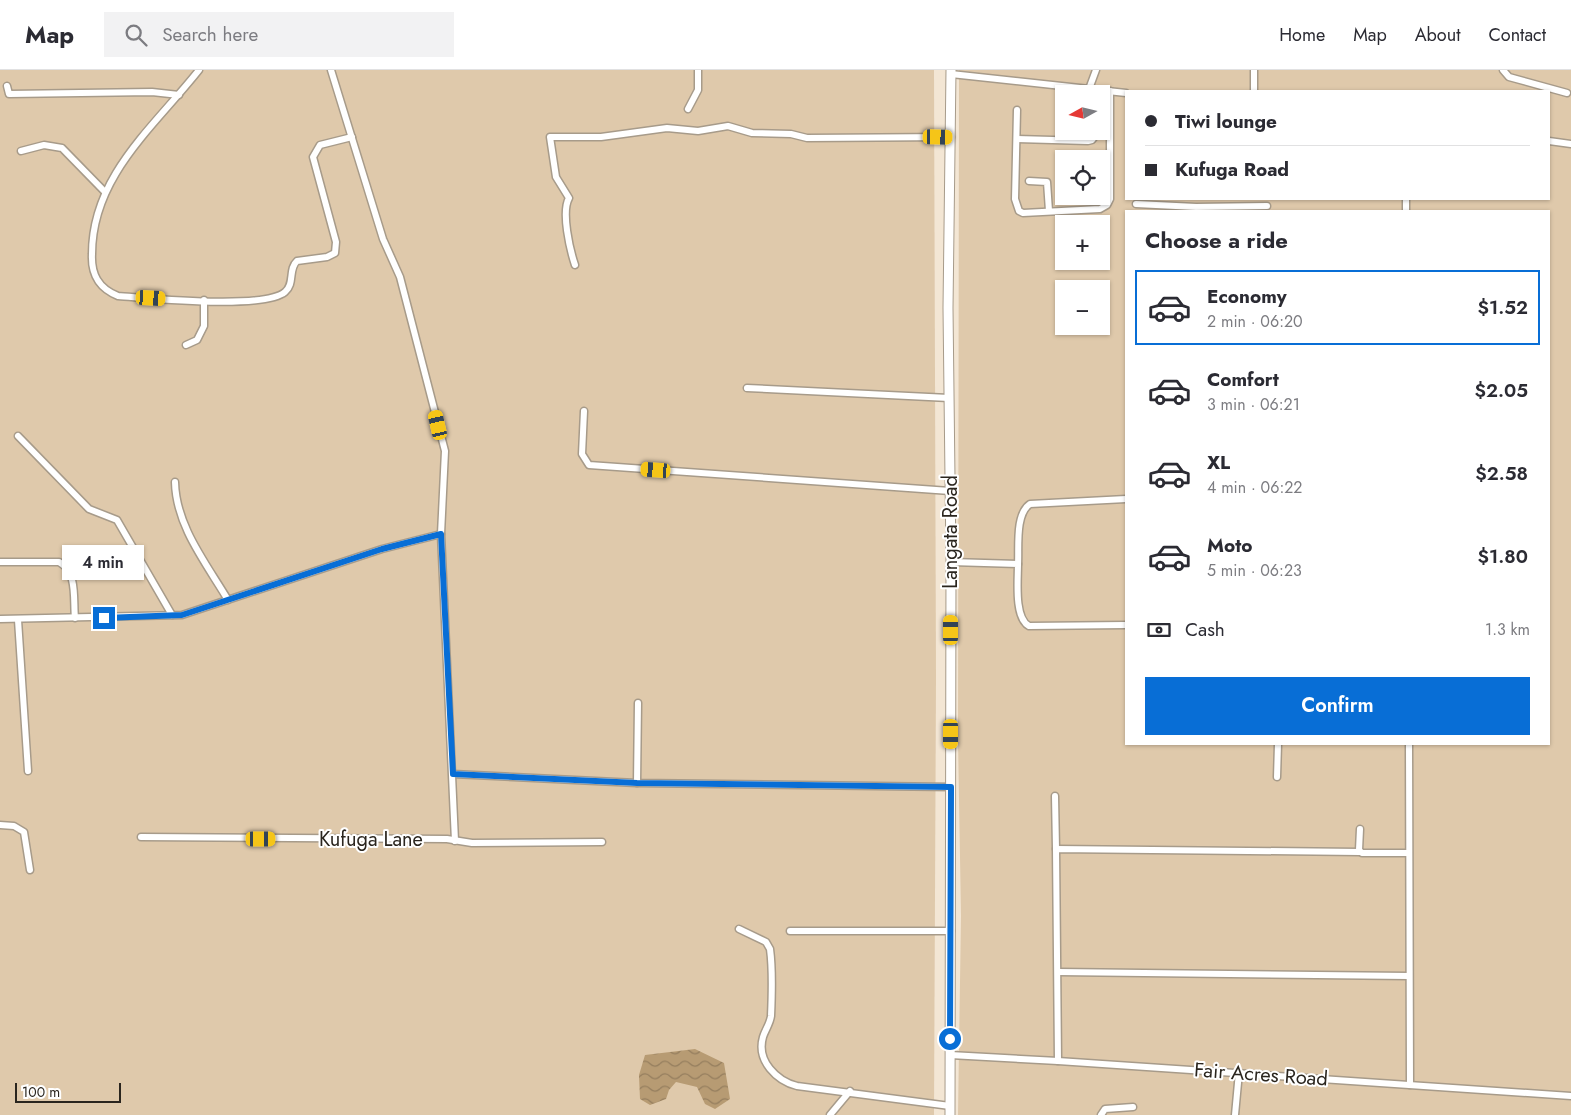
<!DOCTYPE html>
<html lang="en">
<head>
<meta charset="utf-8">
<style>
  :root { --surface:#fff; --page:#f2f2f3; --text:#2b2b33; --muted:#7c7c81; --line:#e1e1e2; --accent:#086ed6 }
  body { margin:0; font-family:Jost,sans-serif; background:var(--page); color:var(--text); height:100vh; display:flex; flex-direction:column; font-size:19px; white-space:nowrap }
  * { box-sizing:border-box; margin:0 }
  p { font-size:16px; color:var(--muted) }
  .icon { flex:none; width:28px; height:28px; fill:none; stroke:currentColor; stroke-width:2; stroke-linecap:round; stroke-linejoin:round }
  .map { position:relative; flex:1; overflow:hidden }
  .panel { position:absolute; left:1125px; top:140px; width:425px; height:535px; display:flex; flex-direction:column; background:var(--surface); border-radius:0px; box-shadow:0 1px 4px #0004 }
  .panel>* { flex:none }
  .hud { position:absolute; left:1125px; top:20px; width:425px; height:110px; border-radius:0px; box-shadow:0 1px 4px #0004; display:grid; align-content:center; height:110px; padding:0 20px; background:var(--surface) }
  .needle { width:32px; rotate:262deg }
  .buttons { position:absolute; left:1055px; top:15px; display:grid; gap:10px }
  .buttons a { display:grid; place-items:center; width:55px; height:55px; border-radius:0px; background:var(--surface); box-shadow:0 1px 4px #0004; font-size:25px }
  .scale { position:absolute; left:15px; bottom:12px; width:106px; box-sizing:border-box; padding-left:5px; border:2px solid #2a251e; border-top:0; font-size:14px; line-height:18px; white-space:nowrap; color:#2a251e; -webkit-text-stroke:4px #fff; paint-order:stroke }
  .end { position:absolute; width:22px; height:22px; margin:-11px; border:6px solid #086ed6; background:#fff; box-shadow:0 0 0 2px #fff }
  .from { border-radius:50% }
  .bubble { position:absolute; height:35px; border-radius:0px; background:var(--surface); box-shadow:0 1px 4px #0004; font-size:16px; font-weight:600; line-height:35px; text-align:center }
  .car { position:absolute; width:15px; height:30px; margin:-15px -8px; border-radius:6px; box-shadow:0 0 4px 1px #0007; background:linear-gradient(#f5c518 24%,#345 0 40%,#f5c518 0 76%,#345 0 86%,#f5c518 0) }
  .hud b { display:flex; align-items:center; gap:18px; height:48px; font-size:19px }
  .hud b+b { border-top:1px solid var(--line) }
  .hud i { width:12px; height:12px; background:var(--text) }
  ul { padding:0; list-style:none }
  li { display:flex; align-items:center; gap:15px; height:75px; margin:0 10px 8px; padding:0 10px; border:2px solid transparent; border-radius:0px }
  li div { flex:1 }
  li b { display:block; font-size:19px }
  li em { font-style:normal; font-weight:600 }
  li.selected { border-color:var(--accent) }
  li>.icon { width:45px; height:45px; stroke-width:1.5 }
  h2 { padding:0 20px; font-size:22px; line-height:60px }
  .pay { display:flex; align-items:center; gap:12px; height:55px; padding:0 20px; font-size:19px }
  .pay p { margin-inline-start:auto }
  .primary-button { display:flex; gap:10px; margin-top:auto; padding:10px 20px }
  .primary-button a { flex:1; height:58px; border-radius:0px; background:var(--accent); color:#fff; font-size:20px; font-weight:600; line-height:58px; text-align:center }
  header { display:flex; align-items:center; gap:30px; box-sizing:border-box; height:70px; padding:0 25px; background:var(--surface); border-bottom:1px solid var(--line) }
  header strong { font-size:24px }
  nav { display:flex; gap:28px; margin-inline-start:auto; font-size:18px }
  .search { width:350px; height:45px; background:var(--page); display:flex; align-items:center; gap:12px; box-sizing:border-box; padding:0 18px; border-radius:0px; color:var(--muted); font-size:19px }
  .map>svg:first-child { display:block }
  .garden { fill:#dfc9ab; fill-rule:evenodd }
  .water { fill:url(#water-waves) }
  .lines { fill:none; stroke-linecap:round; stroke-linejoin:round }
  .minor-casing { stroke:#a79b8a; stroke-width:9 }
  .secondary-casing { stroke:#a79b8a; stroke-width:11 }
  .minor { stroke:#fff; stroke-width:6 }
  .secondary { stroke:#fff; stroke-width:9 }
  .route { stroke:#086ed6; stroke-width:6 }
  .labels { text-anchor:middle; stroke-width:4; stroke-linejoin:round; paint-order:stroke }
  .street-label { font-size:20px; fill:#2a251e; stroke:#fff }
</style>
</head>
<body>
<header>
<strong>Map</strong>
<div class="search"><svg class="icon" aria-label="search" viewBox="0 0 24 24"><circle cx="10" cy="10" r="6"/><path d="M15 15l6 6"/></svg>Search here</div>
<nav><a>Home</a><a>Map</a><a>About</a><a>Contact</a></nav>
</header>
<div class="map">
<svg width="1571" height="1045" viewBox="0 0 1571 1045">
  <defs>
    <pattern id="water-waves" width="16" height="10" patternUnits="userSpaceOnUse" patternTransform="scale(1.25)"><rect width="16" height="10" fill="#b79b73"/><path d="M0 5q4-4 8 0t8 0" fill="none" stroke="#957e5e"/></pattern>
  </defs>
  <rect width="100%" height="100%" fill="#f3e6d4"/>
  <g class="garden">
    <path d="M0,0H934L936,609L934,1045H0Z"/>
    <path d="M959,0H1571V1045H958L961,846L958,670ZM1126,21H1549V129H1126ZM1064,24H1101V61H1064ZM1064,89H1101V126H1064ZM1126,141H1549V674H1126ZM1064,154H1101V191H1064ZM1064,219H1101V256H1064Z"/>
  </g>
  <path class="water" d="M695,979L724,993L730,1029L715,1039L705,1034L697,1017L676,1012L669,1020L666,1029L650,1035L640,1029L639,1005L645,985Z"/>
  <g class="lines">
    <defs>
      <g id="minor">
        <path d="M199,0C154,57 92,106 92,184C91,204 98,218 118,226C149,228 263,240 285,222C295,214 288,199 297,191L327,187L335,183L336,172L313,87L320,75L352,67"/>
        <path d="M331,0L383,169L400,207L445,381L441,464L455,771"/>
        <path d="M1503,0L1509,7L1567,23"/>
        <path d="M951,4L1126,23"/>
        <path d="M7,16L9,24L152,22L179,25"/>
        <path d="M1089,19L1096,0"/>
        <path d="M1254,21V0"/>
        <path d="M688,39L698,20V0"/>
        <path d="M1017,40L1015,129L1019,141L1023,143L1100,139L1107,135L1110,129V21"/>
        <path d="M1017,69L1088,71L1092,70L1096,65"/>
        <path d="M1549,71L1571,74"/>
        <path d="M21,81L44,75L62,78L105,122"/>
        <path d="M1029,111L1047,112L1049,141"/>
        <path d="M1406,129V141"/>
        <path d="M1136,134L1196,137L1267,136"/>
        <path d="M575,195C570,180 561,142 569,128L556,107L550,67H601L667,58L698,61L728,56L752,63L791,64L807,68L951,67"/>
        <path d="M186,275L197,270L204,256V230"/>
        <path d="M747,318L949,328"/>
        <path d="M584,341L582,384L589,395L950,421"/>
        <path d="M18,366L89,439L117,450L172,545"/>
        <path d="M175,412C176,456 206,493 228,530"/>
        <path d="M0,492H59C78,502 73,530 75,548"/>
        <path d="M951,492L1018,494C1018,510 1014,548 1029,556L1126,555"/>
        <path d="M1018,494C1019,477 1015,444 1030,434L1126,429"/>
        <path d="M0,549L182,545L382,479L441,464"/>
        <path d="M18,550L28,701"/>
        <path d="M1409,674L1410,1015"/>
        <path d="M453,704L637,713L951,717"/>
        <path d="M1277,707L1278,674"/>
        <path d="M637,713L638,633"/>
        <path d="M1055,726L1056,779"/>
        <path d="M0,755L14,756L24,762L30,800"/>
        <path d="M1360,759L1359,780L1362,783H1408"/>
        <path d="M141,767L447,769L472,773L602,772"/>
        <path d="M739,859L766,872L770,879C773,901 772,924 771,946C770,954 765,960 763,967C756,991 777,1011 797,1016L950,1036"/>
        <path d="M790,861H951"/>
        <path d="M1058,902L1409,906"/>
        <path d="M950,985L1058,991L1571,1026"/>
        <path d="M1058,991L1056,779L1360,782"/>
        <path d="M830,1045L850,1021"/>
        <path d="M1101,1045L1105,1039L1133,1037"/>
        <path d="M1235,1045L1239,1002"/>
      </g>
      <path id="secondary" d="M950,1045L951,492L948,238L951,0"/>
    </defs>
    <use href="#minor" class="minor-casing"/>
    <use href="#secondary" class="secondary-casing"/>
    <use href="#minor" class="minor"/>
    <use href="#secondary" class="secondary"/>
  </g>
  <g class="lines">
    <path class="route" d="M104,548L182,545L382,479L441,464L453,704L637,713L951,717L950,969"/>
  </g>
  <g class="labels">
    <g class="street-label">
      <text transform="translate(950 462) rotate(-90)" y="7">Langata Road</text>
      <text x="371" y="776">Kufuga Lane</text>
      <text transform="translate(1261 1004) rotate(4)" y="7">Fair Acres Road</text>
    </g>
  </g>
</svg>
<div class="buttons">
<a><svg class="needle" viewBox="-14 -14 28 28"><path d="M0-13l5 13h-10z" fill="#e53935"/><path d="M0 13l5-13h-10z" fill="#7c7c81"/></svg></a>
<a><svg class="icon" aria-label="locate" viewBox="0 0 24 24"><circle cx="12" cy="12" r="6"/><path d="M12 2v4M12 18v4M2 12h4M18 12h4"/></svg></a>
<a>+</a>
<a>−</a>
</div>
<div class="scale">100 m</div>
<i class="end from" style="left:950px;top:969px"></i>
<i class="end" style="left:104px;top:548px"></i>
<div class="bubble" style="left:62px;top:475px;width:82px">4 min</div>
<i class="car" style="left:938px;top:67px;rotate:91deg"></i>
<i class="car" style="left:151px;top:228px;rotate:93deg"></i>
<i class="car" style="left:438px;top:355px;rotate:347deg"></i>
<i class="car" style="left:656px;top:400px;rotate:274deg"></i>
<i class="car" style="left:951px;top:560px;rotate:0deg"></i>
<i class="car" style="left:951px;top:664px;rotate:180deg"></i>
<i class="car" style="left:261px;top:769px;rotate:90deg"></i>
<div class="hud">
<b><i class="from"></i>Tiwi lounge</b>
<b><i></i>Kufuga Road</b>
</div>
<section class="panel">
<h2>Choose a ride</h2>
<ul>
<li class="selected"><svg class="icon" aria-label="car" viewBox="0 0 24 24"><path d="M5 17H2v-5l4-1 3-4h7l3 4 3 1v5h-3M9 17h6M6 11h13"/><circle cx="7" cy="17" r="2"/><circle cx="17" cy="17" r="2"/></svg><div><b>Economy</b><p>2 min · 06:20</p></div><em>$1.52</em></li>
<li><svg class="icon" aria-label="car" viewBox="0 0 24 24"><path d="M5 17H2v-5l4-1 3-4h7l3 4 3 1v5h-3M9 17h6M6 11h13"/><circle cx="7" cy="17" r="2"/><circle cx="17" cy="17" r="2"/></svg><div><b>Comfort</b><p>3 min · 06:21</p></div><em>$2.05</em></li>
<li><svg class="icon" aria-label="car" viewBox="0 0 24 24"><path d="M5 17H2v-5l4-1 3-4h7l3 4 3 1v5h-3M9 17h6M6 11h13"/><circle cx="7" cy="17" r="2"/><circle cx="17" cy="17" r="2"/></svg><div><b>XL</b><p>4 min · 06:22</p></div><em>$2.58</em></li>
<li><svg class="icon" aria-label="car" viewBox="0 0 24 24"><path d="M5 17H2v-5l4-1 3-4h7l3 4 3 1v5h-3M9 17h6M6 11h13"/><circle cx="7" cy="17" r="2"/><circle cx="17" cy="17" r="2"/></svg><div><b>Moto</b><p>5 min · 06:23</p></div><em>$1.80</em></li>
</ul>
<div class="pay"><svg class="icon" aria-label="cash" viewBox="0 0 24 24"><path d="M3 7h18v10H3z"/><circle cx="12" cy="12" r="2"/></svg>Cash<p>1.3 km</p></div>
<div class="primary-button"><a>Confirm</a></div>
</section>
</div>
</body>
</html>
